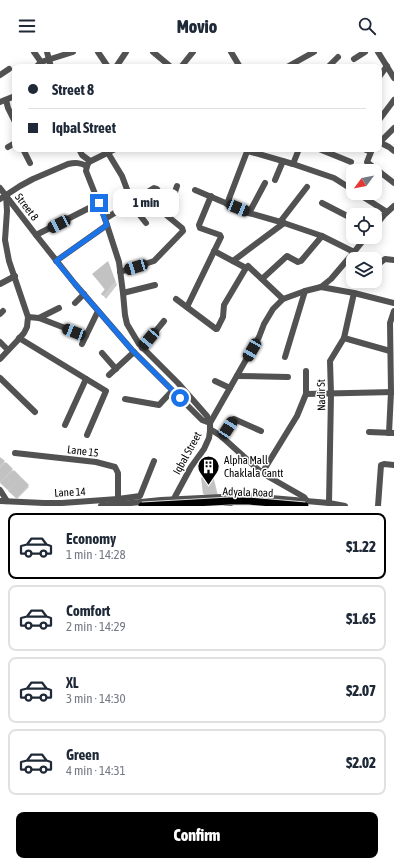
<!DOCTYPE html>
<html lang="en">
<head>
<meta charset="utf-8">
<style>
  :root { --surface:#fff; --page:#f2f2f3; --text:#1f2937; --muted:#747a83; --line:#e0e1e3; --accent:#000 }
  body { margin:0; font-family:"Asap Condensed",sans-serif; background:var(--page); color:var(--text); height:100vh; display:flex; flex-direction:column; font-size:15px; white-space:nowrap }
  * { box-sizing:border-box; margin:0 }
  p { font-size:13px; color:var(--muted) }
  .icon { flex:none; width:22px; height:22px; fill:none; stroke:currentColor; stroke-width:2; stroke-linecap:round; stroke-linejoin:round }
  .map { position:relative; height:454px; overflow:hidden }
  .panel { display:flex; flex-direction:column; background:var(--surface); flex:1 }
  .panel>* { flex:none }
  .top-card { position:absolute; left:12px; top:12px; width:370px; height:88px; border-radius:8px; box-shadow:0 2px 10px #0003; display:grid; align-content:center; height:88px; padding:0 16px; background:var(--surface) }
  .needle { width:26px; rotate:238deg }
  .tools { position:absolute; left:346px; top:112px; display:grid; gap:8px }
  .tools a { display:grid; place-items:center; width:36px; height:36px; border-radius:8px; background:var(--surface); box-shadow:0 2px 10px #0003; font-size:20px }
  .end { position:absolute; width:18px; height:18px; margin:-9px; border:5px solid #1a73e8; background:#fff; box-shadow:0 0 0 2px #fff }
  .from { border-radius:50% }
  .bubble { position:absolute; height:28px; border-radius:8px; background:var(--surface); box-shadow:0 2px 10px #0003; font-size:13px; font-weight:800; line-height:28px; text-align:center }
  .car { position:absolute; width:12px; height:24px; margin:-12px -6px; border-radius:5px; box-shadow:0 0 3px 1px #0007; background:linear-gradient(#222 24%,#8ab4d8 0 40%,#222 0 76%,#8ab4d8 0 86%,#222 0) }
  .top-card b { display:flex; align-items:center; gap:14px; height:38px; font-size:15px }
  .top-card b+b { border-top:1px solid var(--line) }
  .top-card i { width:10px; height:10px; background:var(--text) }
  ul { padding:7px 0 0; list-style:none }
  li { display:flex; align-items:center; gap:12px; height:66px; margin:0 8px 6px; padding:0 8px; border:2px solid var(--line); border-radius:8px }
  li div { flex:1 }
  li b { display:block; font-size:15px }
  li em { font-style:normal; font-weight:800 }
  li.on { border-color:var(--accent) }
  li>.icon { width:36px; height:36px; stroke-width:1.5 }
  .primary-button { display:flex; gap:8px; margin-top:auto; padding:8px 16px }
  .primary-button a { flex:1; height:46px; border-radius:8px; background:var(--accent); color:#fff; font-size:16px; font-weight:800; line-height:46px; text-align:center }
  header { display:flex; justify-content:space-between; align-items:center; height:52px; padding:0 16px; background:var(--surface); font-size:18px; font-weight:800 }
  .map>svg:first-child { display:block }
  .shadow { fill:#0003 }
  .building { fill:#c2c2c2 }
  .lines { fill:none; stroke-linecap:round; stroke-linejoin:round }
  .major-casing { stroke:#dbdbdb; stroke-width:9 }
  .minor { stroke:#525252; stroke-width:6 }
  .major { stroke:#000; stroke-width:7 }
  .major-bridge-casing { stroke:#dbdbdb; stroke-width:9; stroke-linecap:butt }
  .major-bridge { stroke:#000; stroke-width:7 }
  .route { stroke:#1a73e8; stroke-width:5 }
  .labels { text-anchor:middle; stroke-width:3; stroke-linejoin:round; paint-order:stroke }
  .street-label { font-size:11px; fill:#000; stroke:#fff }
  .poi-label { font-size:11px; fill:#000; stroke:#fff; text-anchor:start }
</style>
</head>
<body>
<header><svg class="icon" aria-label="menu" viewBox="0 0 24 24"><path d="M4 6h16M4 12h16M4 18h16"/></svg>Movio<svg class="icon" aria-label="search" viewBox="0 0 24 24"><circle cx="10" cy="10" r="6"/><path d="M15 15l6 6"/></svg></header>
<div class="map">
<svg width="394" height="454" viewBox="0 0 394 454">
  <rect width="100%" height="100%" fill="#fff"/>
  <g class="shadow">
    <path d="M108,210L110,214L117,233L106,247L102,242L105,238L93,222Z"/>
    <path d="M0,406L29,435L17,447L0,430Z"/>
    <path d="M211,419L213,423L219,447L206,446L204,442Z"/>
  </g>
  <g class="building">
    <path d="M108,209L115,229L103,244L101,242L105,237L92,222Z"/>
    <path d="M0,405L5,409L0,414Z"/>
    <path d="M6,410L13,417L0,430V416Z"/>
    <path d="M211,417L217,443L203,442L201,426Z"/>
    <path d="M14,418L21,425L8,438L0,431Z"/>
    <path d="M21,425L29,433L16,446L8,439Z"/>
  </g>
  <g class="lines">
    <defs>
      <path id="major" d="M227,454H229"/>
    </defs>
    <use href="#major" class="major-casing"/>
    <g class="minor">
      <path d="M34,0L41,10"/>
      <path d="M47,0L51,15"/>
      <path d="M98,0L108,15"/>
      <path d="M153,0L171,15"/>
      <path d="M231,0L240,15"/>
      <path d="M378,0L394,26"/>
      <path d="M354,7L365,0"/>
      <path d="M36,15L41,10L73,0"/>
      <path d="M116,15L126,0"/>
      <path d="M181,15L193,0"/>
      <path d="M287,15L314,0"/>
      <path d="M328,15L338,5"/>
      <path d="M0,23L9,17"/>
      <path d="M379,25L387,14"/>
      <path d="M6,48L8,56L15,70"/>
      <path d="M0,50L15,44"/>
      <path d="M379,68L394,48"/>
      <path d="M379,90L389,95L394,99"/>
      <path d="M380,90L394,76"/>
      <path d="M8,95L15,91"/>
      <path d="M23,97L30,111"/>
      <path d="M79,97L82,103L90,109"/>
      <path d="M115,97L89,110L87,114L86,119L105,167L119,210L123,241L125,263L127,272L139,292L178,331L207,364L210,371V379L209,386L204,397L191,415L170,454"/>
      <path d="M319,97L351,110"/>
      <path d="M364,97L371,100L367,110L394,131"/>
      <path d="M248,99L293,112L334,126L353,138"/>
      <path d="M108,101L122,124L128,140"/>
      <path d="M293,112L299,97"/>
      <path d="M275,128L283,109"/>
      <path d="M0,136L36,183L75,232L132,298L202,368L210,371L259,285L264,272L273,257L283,247L305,239L321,235L331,227L354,200L366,185"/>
      <path d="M195,138L249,161L284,171L322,184L354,200"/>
      <path d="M357,141L387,160"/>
      <path d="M0,147L20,134L33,127L68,112C76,110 80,111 87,114"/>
      <path d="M130,151L146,171"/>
      <path d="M322,151L353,167"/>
      <path d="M227,152L248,97"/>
      <path d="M249,161L265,131"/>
      <path d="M105,167L154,136L157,137L164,148L171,152L177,134"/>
      <path d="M280,170L307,135"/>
      <path d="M375,174L384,163L394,154"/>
      <path d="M36,183L99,151"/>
      <path d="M214,199L246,216"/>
      <path d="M352,203L364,207"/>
      <path d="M56,209L107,173"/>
      <path d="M233,209L284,171"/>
      <path d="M375,211H380L385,207L394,208"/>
      <path d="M120,220L154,209L183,179L182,176L165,162L171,152"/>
      <path d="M262,227L287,204L298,210L301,209L322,184"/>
      <path d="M0,232L15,224"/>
      <path d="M321,235L354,241L394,251"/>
      <path d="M123,241L155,233"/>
      <path d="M176,247L216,277H217L223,265L224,253L246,216L248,214L283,247"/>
      <path d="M75,251L84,242"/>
      <path d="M187,255L221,185L220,183L200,176L199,173L211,144"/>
      <path d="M0,262L3,259"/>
      <path d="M28,265L39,266L86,284"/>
      <path d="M39,266L59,256"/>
      <path d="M19,286L106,339L87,383"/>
      <path d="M344,286L390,299"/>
      <path d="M0,290L8,298"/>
      <path d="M82,292L98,259"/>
      <path d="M142,296L164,269"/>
      <path d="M102,301L116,317"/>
      <path d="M285,305L305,239"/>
      <path d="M0,307L17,289L24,281L27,275L28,265L9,209L5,188L7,159L6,143"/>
      <path d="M306,319V342L297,364L262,421L304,445L307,449"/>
      <path d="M109,323L134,300"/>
      <path d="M237,324L288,325"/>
      <path d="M0,326L35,360"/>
      <path d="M215,329L230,336"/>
      <path d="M306,342L394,340"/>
      <path d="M125,347L159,353L172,339"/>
      <path d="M65,373L86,327"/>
      <path d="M210,377L221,384L262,421"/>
      <path d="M369,380L394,381"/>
      <path d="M389,381L391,340L390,271L394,259"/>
      <path d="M222,385L234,367L261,379"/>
      <path d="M15,401L96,410L115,415L118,421V447"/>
      <path d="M0,438L7,449"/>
      <path d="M0,449L44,451H62L118,447L140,444L154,409"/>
      <path d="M329,451L331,342L330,309L344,286L354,241"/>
      <path d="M101,454L161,448L222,445L248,444L329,451L345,454"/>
      <path d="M378,454L381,413L384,412L394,413"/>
    </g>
    <use href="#major" class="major"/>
    <defs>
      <path id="major-bridge" d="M142,454L230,449H249L305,454"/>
    </defs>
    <use href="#major-bridge" class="major-bridge-casing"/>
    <use href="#major-bridge" class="major-bridge"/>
  </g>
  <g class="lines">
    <path class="route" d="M99,151L107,173L56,209L75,232L132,298L180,346"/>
  </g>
  <defs>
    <symbol id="building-pin" viewBox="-11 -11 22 30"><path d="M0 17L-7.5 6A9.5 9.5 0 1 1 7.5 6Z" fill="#000" stroke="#fff"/><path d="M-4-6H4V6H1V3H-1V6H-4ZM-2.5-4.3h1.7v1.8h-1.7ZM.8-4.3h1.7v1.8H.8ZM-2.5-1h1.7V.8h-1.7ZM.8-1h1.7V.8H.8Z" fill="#fff"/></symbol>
  </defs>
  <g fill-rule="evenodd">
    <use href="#building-pin" x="196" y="402" width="25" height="34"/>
  </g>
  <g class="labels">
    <g class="street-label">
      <text transform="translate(27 155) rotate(53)" y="4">Street 8</text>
      <text transform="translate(321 343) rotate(-91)" y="4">Nadir St</text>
      <text transform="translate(83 399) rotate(7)" y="4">Lane 15</text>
      <text transform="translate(187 401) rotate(-61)" y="4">Iqbal Street</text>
      <text transform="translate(70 440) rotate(-3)" y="4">Lane 14</text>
      <text transform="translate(248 440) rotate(2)" y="4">Adyala Road</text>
    </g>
    <g class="poi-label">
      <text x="224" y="412">Alpha Mall<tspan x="224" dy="13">Chaklala Cantt</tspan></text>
    </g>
  </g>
</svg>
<div class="tools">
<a><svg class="needle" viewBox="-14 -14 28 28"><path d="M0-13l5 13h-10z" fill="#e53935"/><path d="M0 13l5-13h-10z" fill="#747a83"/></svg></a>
<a><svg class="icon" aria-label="locate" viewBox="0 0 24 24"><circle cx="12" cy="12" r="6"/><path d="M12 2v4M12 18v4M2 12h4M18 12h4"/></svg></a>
<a><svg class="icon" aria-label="layers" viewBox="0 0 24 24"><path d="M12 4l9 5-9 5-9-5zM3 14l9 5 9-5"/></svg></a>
</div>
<i class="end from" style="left:180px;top:346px"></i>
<i class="end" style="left:99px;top:151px"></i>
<div class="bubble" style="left:113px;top:137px;width:66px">1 min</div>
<i class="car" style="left:238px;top:156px;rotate:112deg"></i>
<i class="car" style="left:59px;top:172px;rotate:243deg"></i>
<i class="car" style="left:136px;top:215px;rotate:253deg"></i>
<i class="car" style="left:74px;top:280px;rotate:291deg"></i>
<i class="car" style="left:149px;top:287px;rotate:220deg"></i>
<i class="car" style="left:252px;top:298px;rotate:210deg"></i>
<i class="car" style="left:228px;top:376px;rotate:33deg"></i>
<div class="top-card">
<b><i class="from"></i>Street 8</b>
<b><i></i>Iqbal Street</b>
</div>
</div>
<section class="panel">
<ul>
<li class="on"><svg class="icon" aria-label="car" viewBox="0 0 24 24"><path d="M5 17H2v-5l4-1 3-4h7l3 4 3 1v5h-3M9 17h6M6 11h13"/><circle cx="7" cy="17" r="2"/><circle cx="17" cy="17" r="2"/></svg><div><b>Economy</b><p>1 min · 14:28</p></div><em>$1.22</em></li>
<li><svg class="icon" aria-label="car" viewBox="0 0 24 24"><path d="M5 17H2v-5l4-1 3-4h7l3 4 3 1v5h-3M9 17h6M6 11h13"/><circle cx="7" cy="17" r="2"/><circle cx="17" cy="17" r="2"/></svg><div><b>Comfort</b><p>2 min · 14:29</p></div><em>$1.65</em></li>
<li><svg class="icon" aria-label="car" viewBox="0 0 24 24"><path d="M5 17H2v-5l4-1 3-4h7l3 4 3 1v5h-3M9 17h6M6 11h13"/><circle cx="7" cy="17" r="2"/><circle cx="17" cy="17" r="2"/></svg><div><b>XL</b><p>3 min · 14:30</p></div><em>$2.07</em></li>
<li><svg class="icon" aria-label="car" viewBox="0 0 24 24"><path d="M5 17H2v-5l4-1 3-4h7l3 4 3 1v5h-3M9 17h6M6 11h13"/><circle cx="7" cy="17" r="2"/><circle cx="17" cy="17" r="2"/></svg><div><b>Green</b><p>4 min · 14:31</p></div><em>$2.02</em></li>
</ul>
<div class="primary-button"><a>Confirm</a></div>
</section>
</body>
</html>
